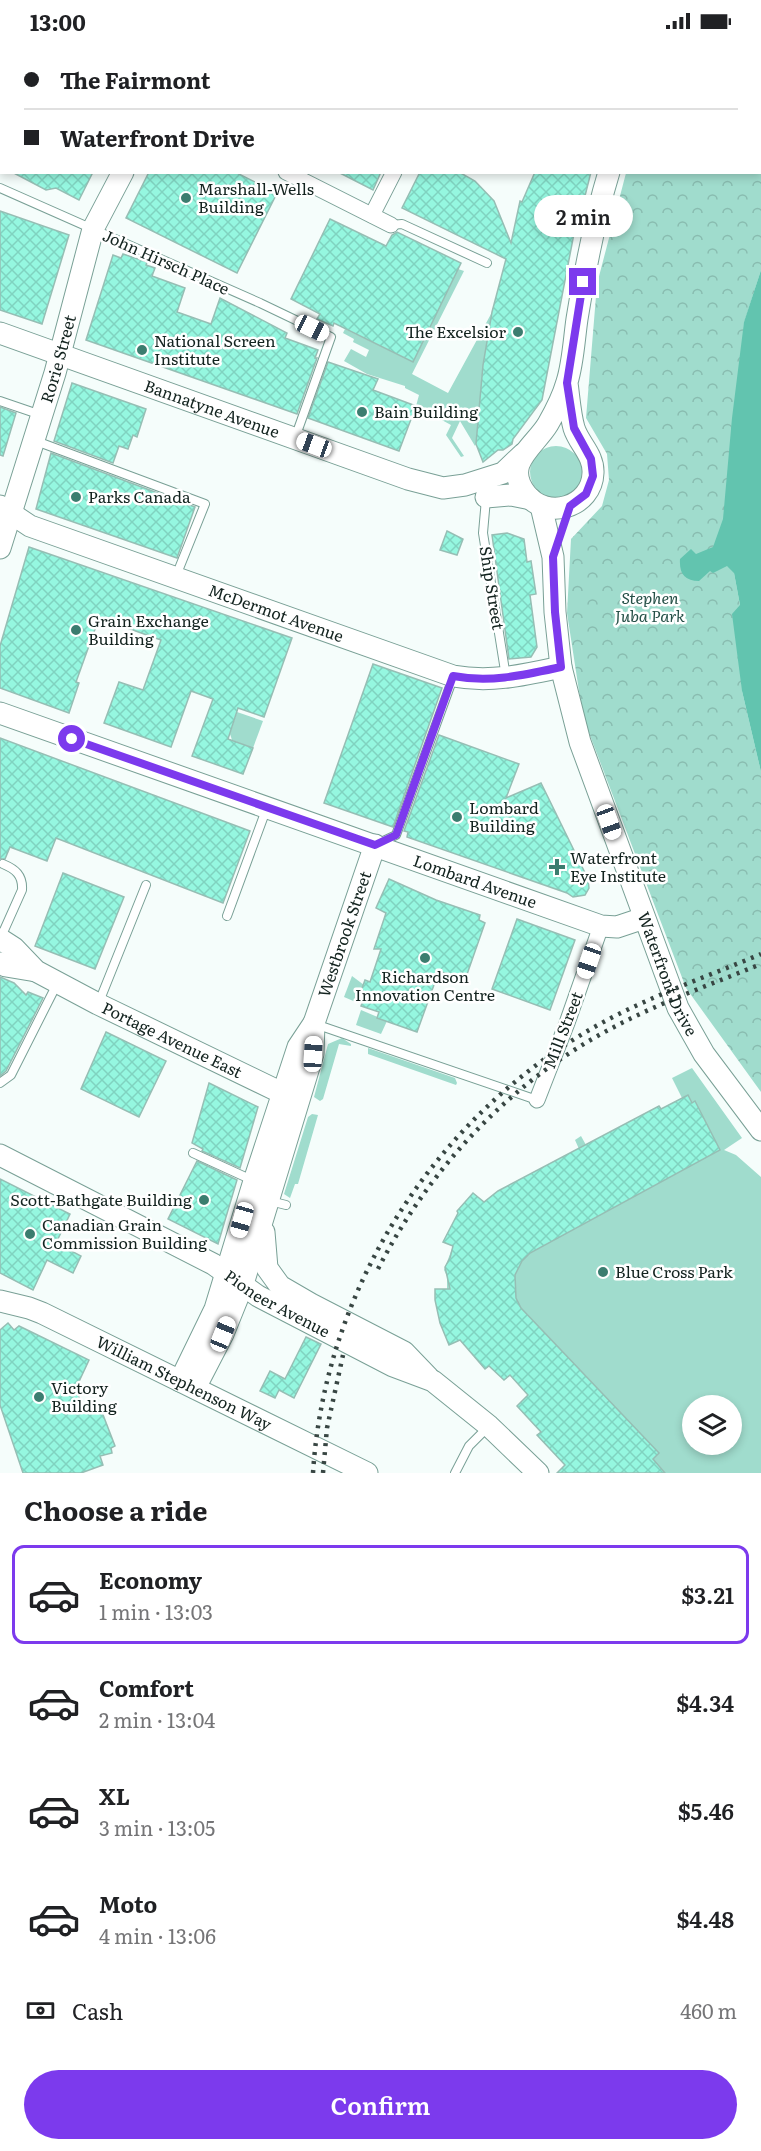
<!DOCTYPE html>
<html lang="en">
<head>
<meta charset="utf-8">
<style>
  :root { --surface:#fff; --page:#f6f6f6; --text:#202124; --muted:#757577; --line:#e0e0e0; --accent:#7c3aed }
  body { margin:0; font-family:Literata,serif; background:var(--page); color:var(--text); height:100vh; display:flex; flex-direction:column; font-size:22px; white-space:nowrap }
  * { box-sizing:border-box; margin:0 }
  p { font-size:20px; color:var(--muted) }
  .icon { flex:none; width:33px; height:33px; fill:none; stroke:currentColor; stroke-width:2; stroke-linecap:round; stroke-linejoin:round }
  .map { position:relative; height:1431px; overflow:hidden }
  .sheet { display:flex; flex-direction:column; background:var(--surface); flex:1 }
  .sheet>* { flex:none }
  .top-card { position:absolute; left:0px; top:0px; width:762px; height:132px; box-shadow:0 3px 9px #0003; display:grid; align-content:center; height:132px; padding:0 24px; background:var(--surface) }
  .tools { position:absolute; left:682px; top:1353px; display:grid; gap:12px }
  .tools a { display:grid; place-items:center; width:60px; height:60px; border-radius:50%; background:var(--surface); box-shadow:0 3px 9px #0003; font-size:30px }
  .end { position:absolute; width:27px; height:27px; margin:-14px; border:8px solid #7c3aed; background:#fff; box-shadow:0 0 0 3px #fff }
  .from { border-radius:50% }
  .bubble { position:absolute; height:42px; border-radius:21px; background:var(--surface); box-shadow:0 3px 9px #0003; font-size:20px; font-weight:600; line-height:42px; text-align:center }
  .car { position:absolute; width:18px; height:36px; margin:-18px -9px; border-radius:8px; box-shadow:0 0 4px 2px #0007; background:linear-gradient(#fff 24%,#345 0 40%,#fff 0 76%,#345 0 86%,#fff 0) }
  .top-card b { display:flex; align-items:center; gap:21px; height:57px; font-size:22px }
  .top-card b+b { border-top:2px solid var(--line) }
  .top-card i { width:15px; height:15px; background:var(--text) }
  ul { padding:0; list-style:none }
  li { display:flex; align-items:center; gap:18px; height:99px; margin:0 12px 9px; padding:0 12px; border:3px solid transparent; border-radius:12px }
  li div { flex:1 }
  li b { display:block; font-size:22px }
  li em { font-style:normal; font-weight:600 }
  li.current { border-color:var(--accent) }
  li>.icon { width:54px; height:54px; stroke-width:1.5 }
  h2 { padding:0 24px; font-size:27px; line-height:72px }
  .pay { display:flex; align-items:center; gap:15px; height:66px; padding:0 24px; font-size:22px }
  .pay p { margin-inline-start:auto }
  .cta { display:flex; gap:12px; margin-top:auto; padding:12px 24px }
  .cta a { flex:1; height:69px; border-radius:36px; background:var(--accent); color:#fff; font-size:24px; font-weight:600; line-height:69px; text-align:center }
  .status { display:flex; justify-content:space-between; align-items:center; height:42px; padding:0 30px; background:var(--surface); direction:ltr }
  .status svg { height:16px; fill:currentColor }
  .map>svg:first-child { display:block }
  .green { fill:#a0dccd; fill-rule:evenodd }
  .park { fill:url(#park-crowns) }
  .water { fill:#62c4af }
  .building { fill:url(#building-cross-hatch); stroke:#96beb4; stroke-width:1.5 }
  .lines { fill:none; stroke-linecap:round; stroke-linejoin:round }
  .lane-casing { stroke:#79a096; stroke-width:10 }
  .street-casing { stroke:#79a096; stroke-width:17 }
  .secondary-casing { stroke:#79a096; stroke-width:23 }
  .lane { stroke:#fff; stroke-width:8 }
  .street { stroke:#fff; stroke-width:15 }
  .secondary { stroke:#fff; stroke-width:21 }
  .rail { stroke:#384643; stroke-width:4.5; stroke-dasharray:3 6; stroke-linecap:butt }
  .route { stroke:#7c3aed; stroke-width:8 }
  .poi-dot { fill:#3b7d6f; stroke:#fff; stroke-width:2 }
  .labels { text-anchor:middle; stroke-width:5; stroke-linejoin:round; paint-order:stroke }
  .poi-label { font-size:16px; fill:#13231f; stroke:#fff; text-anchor:start }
  .street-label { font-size:16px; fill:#13231f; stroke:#fff }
  .park-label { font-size:16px; font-style:italic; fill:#255047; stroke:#fff }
</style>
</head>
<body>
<div class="status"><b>13:00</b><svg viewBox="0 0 49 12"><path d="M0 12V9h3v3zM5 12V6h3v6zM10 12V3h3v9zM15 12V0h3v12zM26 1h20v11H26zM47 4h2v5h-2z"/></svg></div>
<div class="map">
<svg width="761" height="1431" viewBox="0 0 761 1431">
  <defs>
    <pattern id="park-crowns" width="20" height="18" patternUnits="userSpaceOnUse" patternTransform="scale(1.5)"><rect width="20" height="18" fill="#a0dccd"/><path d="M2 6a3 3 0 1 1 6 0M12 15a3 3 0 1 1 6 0" fill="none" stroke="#89bcb0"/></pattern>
    <pattern id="building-cross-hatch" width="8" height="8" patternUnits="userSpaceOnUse" patternTransform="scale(1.5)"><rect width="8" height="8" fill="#95f7e0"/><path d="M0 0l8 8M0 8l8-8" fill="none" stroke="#80d3c0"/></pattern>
  </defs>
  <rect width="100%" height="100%" fill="#f5fdfb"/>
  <g class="green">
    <path d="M458,227L464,229L412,332L448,351L491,272L493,273L483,323L476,402L475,404L460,379L452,396L464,414L461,415L446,393L451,383L416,364L419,353L405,346V344L367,332L344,319L351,307L366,315L369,308L353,300L354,297L343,291L345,287L413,320Z"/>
    <circle cx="556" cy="430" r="26"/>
    <path d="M237,670L263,679L253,706L232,698L230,692Z"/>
    <path d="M352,934L364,943L358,961L344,955Z"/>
    <path d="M361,968L387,979L381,992L356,983Z"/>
    <path d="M342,996L351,1002V1004L339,1002L323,1057L320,1059L314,1055L328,1002Z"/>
    <path d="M368,1006L455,1036L457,1041L456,1043L368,1012Z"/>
    <path d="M692,1026L742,1096L724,1108L736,1113L761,1135V1431H567L562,1426L565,1423L537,1393L541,1390L517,1364L528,1353L510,1333L504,1338L489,1324L485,1327L460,1298L449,1303L440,1281L451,1275L447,1257V1234L444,1228L453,1204L443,1200L458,1171L457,1169L473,1151L484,1160L498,1149L579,1107L575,1098L581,1094L586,1103L659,1064L661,1067L682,1056L672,1036ZM693,1364H732V1402H693Z"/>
    <path d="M312,1072L318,1073L298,1142H295L290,1156L284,1152L308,1075Z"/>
  </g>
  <path class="park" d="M761,107V228L744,281L734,531L740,563L742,649L761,730V1050L686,946L583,675L567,571L571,497L602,464L609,438L607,412L586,376L597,242L626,131L760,130Z"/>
  <path class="water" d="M761,228V730L742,649L732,572L740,563L734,531L727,524L713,531L710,529L699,539C685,539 679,532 680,517L691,507L696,512L713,505L723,477L732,376L744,280Z"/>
  <g class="building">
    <path d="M12,130H93L79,158L56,146L46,148Z"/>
    <path d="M149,130H235L277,151L237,231L126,176Z"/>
    <path d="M338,130H381L373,148Z"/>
    <path d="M420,130H459L475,139L494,159L511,201L520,159L522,160L535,130H591L583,162L581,161L577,176L542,358L513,397L512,402L503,408H498L483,420L476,402L483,323L492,270L506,217L402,166Z"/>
    <path d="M0,169L69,193L42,282L0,268Z"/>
    <path d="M330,177L386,204L392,193L397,190L461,221L413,320L334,281L333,284L317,277L320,272L291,257Z"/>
    <path d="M123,212L147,220L146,223L155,226L152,234L185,246L177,270L211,282L220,256L287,291L285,296L318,308L315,316H317L297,372L86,298L113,213L121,216Z"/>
    <path d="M328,320L378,337L373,348L416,364L399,409L308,376Z"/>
    <path d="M72,341L146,367L137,395L133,393L128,407L119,404L113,421L54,399Z"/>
    <path d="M0,365L16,371L3,414L0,413Z"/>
    <path d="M51,411L195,465L177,516L36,467Z"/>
    <path d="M447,489L463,497L457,513L440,508Z"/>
    <path d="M507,491L524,497L527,520L531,519L536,552L530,553L537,605L531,615L509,617L492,493Z"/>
    <path d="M29,505L292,596L264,675L238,666L228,697L253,706L243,732L192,714L213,657L191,649L171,705L104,681L119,640L143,648L161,598L99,576L76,640L79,641L69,671L0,646V604Z"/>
    <path d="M373,622L442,646L393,785L324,761Z"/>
    <path d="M439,693L519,722L506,756L541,741L588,837L589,846L585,853L573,855L567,851L407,795L408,790L404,789Z"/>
    <path d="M0,696L250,789L223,861L56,796L47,819L10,805L5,817H0Z"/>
    <path d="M63,831L124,855L95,927L35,904Z"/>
    <path d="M389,837L436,858L480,873L479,878L485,881L465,938L439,929L417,990L377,976L379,970L361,964L366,950L361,949L365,938L370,940L381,907H374L386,871L376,866Z"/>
    <path d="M517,877L575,898L550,968L492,947Z"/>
    <path d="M0,935L14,941L26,953L28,950L43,956L6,1029L0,1034Z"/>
    <path d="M106,990L166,1019L139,1075L81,1047Z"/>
    <path d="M209,1041L258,1065L240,1126L202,1109L203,1107L192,1101Z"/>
    <path d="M688,1053L692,1061L695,1059L720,1108L530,1211L522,1219L515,1233L516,1256L521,1266L659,1411L653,1417L665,1431H557L565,1423L537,1393L541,1390L517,1364L528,1353L510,1333L504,1338L489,1324L485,1327L460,1298L449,1303L440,1281L435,1258V1247H450L445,1225L450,1216L453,1204L443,1200L458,1171L457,1169L473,1151L484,1160L498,1149L659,1064L661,1067Z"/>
    <path d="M197,1119L237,1138L218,1202L168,1177Z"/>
    <path d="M0,1137L70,1172L56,1201L81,1214L73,1231L47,1218L33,1248L0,1231Z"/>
    <path d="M8,1281L14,1288L19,1284L89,1318L76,1346L83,1367L96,1363L97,1366L100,1365L115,1404L111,1406L112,1411L100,1414L103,1423L81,1431H23L0,1363V1288Z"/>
    <path d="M306,1295L321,1302L294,1356L279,1348L275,1356L260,1349L270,1329L285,1337Z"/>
  </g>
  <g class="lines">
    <defs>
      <g id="lane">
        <path d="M0,146L260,261L331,295L295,396"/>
        <path d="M391,183L402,182L487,221"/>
        <path d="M0,359L41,373"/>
        <path d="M36,399L205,462L176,534"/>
        <path d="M486,457L483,491L506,635"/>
        <path d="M379,801L396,793L453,636"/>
        <path d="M227,874L266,768"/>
        <path d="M1,895L22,848C23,833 15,827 3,822"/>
        <path d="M99,960L146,843"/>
        <path d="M315,982L537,1058"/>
        <path d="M0,1041L11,1033L57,942"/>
        <path d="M193,1111L252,1138"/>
        <path d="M270,1159L286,1163"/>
        <path d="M455,1431L469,1404L489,1384"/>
      </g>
      <g id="street">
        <path d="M246,0L249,2"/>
        <path d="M470,0L473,2"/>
        <path d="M286,130L391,183"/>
        <path d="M372,173L394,130"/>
        <path d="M537,1058L567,981L601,884"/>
      </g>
      <g id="secondary">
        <path d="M21,0L24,2"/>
        <path d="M116,2L117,0"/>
        <path d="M663,2V0"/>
        <path id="s1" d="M0,291L408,437L443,446L465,443L503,431L523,412"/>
        <path d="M567,341C569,355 570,372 574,386C579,402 594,413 593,431C592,465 547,479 526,452C502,422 535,404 548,382C555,370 563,354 567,340C573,321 574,298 577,277C585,228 594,179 609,130"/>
        <path d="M486,455L511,453L531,457"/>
        <path id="s2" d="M0,464L30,484L453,634C491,641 524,633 561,625"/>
        <path id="s3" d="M541,464L553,515L555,570L561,625L580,700L678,966L704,1012L761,1088"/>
        <path id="s4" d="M0,506L55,331L93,187L123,130"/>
        <path id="s5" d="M0,671L601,884L617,885L644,876"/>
        <path id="s6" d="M0,897L14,906L36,929L98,962L282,1051L289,1061"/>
        <path d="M0,921L6,924L36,929"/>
        <path id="s7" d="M0,1113L213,1222L258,1254L393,1324L433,1339L489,1384L538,1431"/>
        <path d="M264,1190L267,1226L280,1244L311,1262L404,1310L428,1335"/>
        <path id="s8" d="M0,1259L29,1266L42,1271L367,1431"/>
        <path d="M180,1339L215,1267L254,1139L298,1005L314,981"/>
        <path id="s9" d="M195,1346L223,1292L242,1245L313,1012L314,981L375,803"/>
      </g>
    </defs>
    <use href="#lane" class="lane-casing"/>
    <use href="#street" class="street-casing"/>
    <use href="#secondary" class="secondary-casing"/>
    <use href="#lane" class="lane"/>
    <use href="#street" class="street"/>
    <use href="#secondary" class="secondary"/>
    <g class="rail">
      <path d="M378,1227C430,1125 512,1038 614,985C661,960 712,942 761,922"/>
      <path d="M313,1431C325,1241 442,1064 611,976C659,951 711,933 761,912"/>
      <path d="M323,1431L327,1386L343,1313"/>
    </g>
  </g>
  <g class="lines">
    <path class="route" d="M72,697L375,803L396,793L453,634C491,641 524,633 561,625L555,570L553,515L570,464L586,452L593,434L591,417L574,386L567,341L583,240"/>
  </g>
  <g class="poi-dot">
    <circle cx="186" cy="156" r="6"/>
    <circle cx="518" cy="290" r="6"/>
    <circle cx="142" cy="308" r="6"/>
    <circle cx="362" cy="370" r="6"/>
    <circle cx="76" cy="455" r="6"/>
    <circle cx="76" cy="588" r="6"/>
    <circle cx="457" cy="775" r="6"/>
    <path d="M554 816h6v6h6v6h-6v6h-6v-6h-6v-6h6z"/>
    <circle cx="425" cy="916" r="6"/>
    <circle cx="204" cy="1158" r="6"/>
    <circle cx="30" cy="1192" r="6"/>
    <circle cx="603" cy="1230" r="6"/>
    <circle cx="39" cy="1355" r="6"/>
  </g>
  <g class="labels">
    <g class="poi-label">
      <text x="198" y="153">Marshall-Wells<tspan x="198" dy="18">Building</tspan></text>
      <text x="506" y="296" text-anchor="end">The Excelsior</text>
      <text x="154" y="305">National Screen<tspan x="154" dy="18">Institute</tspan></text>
      <text x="374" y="376">Bain Building</text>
      <text x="88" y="461">Parks Canada</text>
      <text x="88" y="585">Grain Exchange<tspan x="88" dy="18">Building</tspan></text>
      <text x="469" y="772">Lombard<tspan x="469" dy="18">Building</tspan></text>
      <text x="570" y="822">Waterfront<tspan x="570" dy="18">Eye Institute</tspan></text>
      <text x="425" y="941" text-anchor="middle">Richardson<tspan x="425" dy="18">Innovation Centre</tspan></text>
      <text x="192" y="1164" text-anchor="end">Scott-Bathgate Building</text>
      <text x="42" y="1189">Canadian Grain<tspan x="42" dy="18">Commission Building</tspan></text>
      <text x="615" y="1236">Blue Cross Park</text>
      <text x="51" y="1352">Victory<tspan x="51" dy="18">Building</tspan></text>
    </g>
    <g class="street-label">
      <text transform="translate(166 220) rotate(24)" y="6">John Hirsch Place</text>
      <text dy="6" stroke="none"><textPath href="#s4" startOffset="198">Rorie Street</textPath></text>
      <text dy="6" stroke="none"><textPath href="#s1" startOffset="225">Bannatyne Avenue</textPath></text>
      <text transform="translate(492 546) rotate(81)" y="6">Ship Street</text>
      <text dy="6" stroke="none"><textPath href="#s2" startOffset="297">McDermot Avenue</textPath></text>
      <text dy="6" stroke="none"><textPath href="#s5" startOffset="504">Lombard Avenue</textPath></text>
      <text dy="6" stroke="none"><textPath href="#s9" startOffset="480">Westbrook Street</textPath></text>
      <text dy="6" stroke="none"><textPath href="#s3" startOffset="488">Waterfront Drive</textPath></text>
      <text transform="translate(563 988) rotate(-69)" y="6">Mill Street</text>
      <text dy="6" stroke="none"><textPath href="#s6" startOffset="201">Portage Avenue East</textPath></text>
      <text dy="6" stroke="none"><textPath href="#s7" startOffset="315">Pioneer Avenue</textPath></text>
      <text dy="6" stroke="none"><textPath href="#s8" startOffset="202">William Stephenson Way</textPath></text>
    </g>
    <g class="park-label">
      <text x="650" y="562">Stephen<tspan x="650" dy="18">Juba Park</tspan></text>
    </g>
  </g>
</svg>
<div class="tools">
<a><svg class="icon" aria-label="layers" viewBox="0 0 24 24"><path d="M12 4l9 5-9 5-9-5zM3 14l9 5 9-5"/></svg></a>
</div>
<i class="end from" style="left:72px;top:697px"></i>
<i class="end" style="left:583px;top:240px"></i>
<div class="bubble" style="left:534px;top:153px;width:99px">2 min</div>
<i class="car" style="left:312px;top:286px;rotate:116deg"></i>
<i class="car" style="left:314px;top:403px;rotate:290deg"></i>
<i class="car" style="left:609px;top:780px;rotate:160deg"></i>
<i class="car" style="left:589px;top:919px;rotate:199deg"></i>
<i class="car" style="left:313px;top:1012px;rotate:3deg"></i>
<i class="car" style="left:242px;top:1178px;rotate:196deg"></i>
<i class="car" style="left:223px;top:1292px;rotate:22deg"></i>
<div class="top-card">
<b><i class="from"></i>The Fairmont</b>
<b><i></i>Waterfront Drive</b>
</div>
</div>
<section class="sheet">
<h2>Choose a ride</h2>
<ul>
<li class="current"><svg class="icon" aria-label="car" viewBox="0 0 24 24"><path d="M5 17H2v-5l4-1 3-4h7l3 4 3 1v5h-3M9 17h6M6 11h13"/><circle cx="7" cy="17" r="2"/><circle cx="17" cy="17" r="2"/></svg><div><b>Economy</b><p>1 min · 13:03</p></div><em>$3.21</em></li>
<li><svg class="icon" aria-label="car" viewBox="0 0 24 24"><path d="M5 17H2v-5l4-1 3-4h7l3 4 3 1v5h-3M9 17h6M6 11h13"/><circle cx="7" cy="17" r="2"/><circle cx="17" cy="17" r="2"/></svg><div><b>Comfort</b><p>2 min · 13:04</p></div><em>$4.34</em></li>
<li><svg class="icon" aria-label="car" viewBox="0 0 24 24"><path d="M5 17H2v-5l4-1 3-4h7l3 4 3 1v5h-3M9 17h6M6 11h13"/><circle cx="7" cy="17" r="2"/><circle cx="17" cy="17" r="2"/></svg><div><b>XL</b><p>3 min · 13:05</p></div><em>$5.46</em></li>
<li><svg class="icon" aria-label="car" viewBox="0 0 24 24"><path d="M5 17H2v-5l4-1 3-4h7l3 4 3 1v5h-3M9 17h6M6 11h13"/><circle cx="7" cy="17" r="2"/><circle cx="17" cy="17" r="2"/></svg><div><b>Moto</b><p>4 min · 13:06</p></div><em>$4.48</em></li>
</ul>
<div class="pay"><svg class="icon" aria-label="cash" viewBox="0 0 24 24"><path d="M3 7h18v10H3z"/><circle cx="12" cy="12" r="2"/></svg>Cash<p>460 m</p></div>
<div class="cta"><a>Confirm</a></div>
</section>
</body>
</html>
